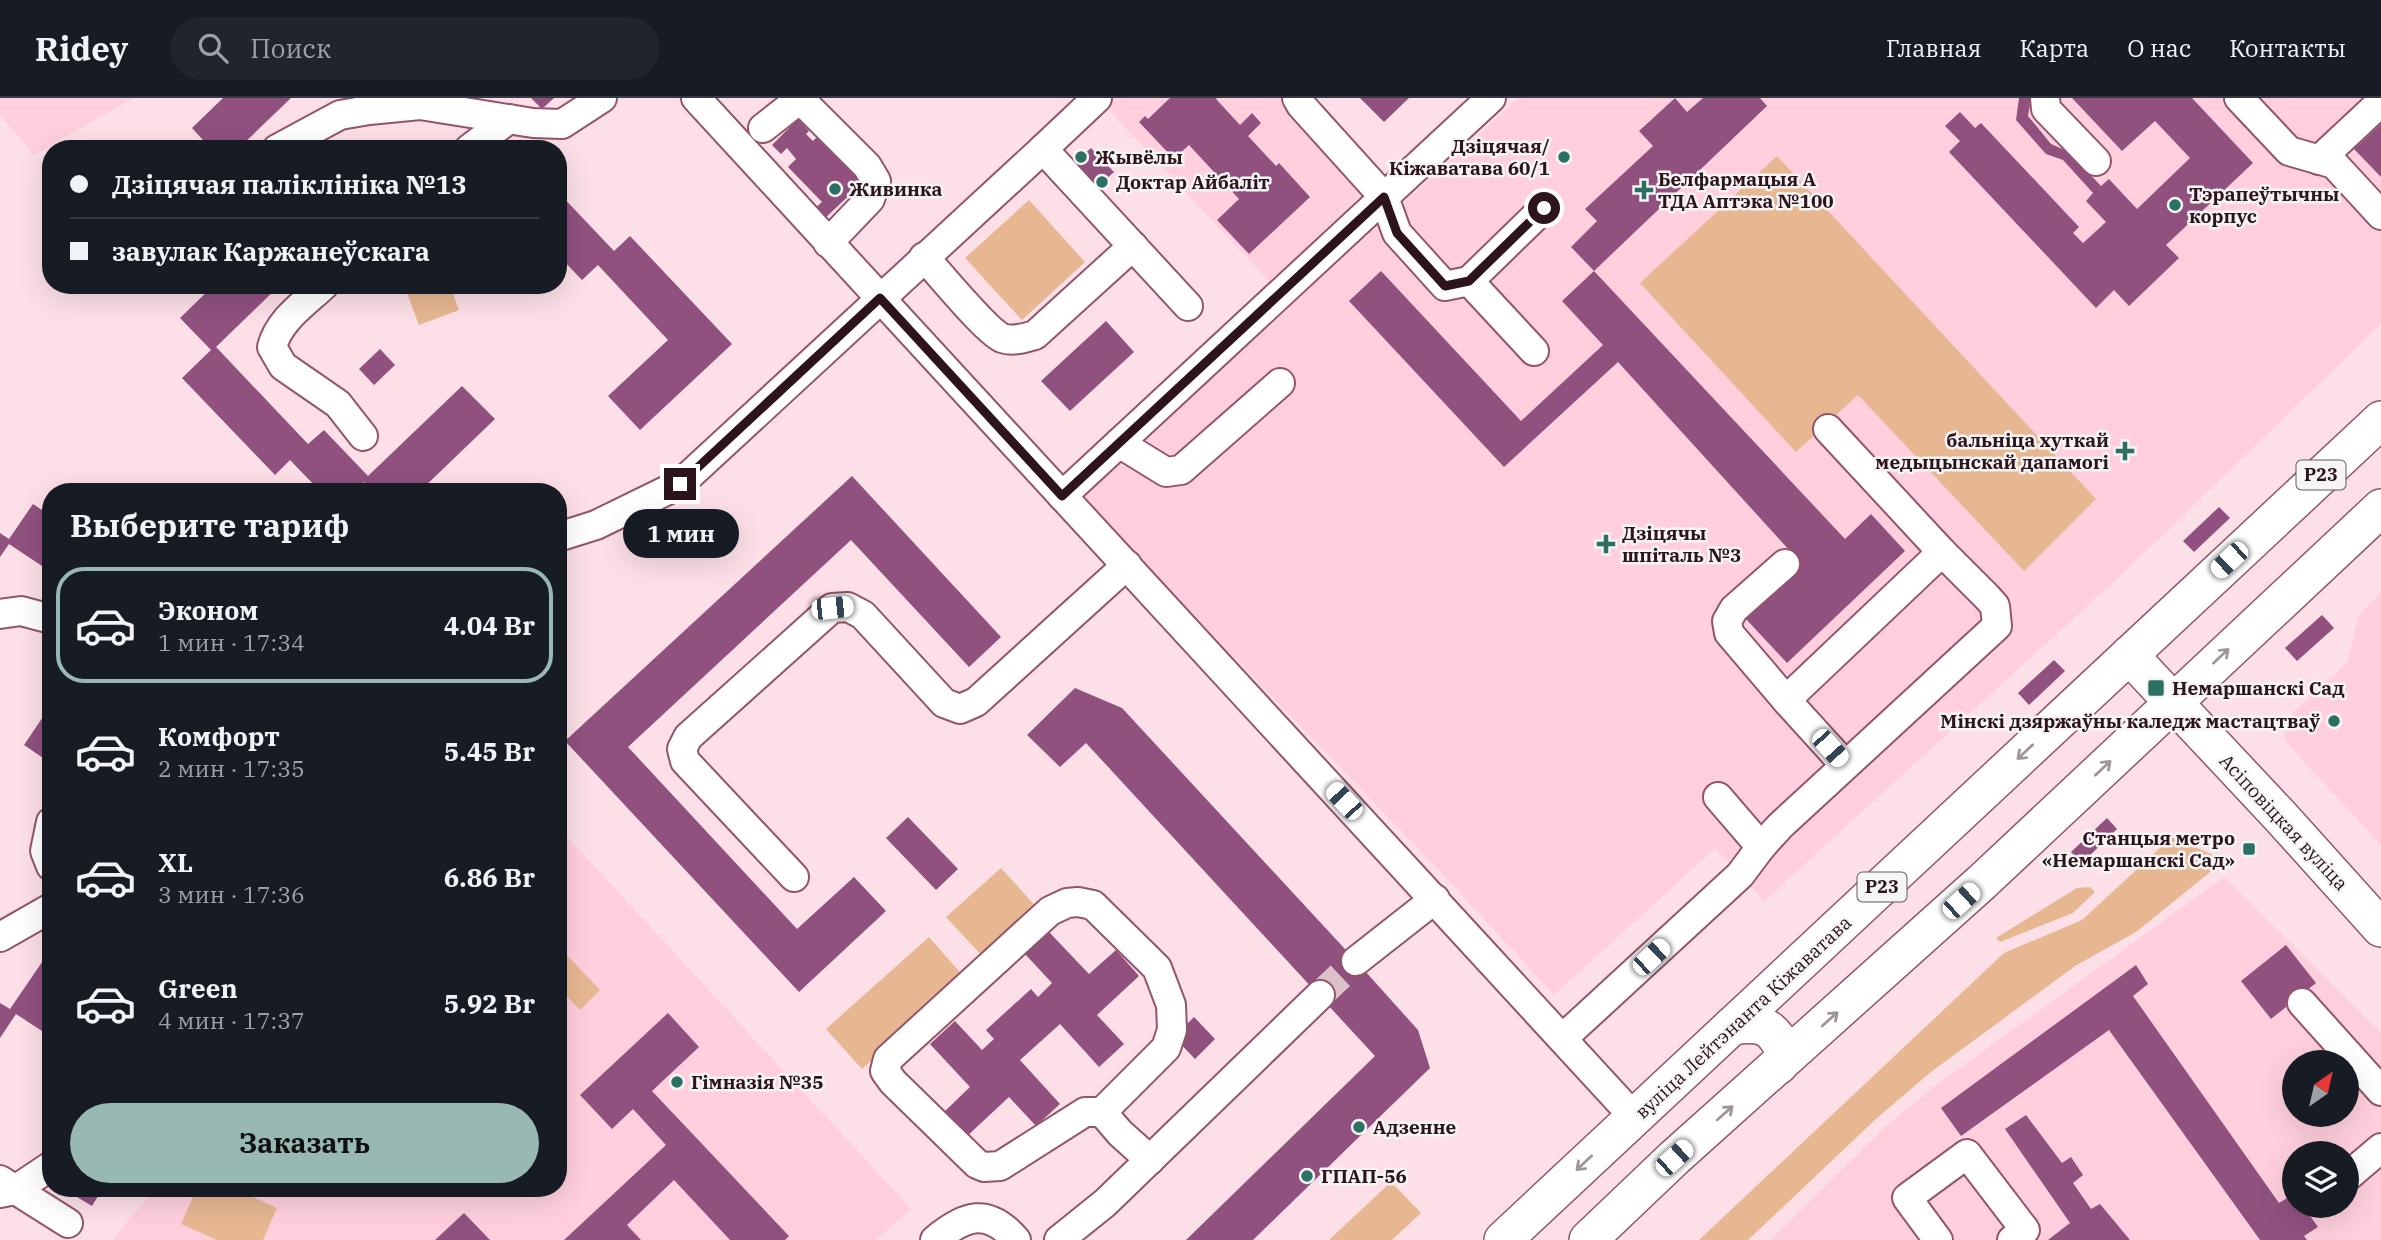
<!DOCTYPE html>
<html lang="ru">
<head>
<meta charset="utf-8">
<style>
  :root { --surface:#171b24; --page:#20242c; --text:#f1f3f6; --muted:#9ea1a6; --line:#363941; --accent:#98b8b4 }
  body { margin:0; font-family:"IBM Plex Serif",serif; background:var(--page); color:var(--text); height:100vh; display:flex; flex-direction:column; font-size:26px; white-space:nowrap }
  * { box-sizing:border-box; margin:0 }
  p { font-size:23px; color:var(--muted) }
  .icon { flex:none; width:38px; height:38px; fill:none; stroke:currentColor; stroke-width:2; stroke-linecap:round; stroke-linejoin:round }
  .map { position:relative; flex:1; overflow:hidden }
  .side { position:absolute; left:42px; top:385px; width:525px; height:714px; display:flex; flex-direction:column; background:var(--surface); border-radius:28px; box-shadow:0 7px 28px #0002 }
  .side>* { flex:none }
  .banner { position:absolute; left:42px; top:42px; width:525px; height:154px; border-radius:28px; box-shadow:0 7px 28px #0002; display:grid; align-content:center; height:154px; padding:0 28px; background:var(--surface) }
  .needle { width:46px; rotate:34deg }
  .fabs { position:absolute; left:2282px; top:952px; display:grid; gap:14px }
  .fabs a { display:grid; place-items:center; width:77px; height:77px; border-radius:50%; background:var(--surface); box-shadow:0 7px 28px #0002; font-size:35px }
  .end { position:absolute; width:32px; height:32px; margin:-16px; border:9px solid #2c131c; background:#fff; box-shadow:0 0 0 4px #fff }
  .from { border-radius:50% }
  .bubble { position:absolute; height:49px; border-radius:24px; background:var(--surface); box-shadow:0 7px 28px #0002; font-size:23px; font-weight:800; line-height:49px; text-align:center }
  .car { position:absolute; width:21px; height:42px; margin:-21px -10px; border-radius:9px; box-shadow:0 0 5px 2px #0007; background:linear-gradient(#fff 24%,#345 0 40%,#fff 0 76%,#345 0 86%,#fff 0) }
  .banner b { display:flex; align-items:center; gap:24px; height:66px; font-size:26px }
  .banner b+b { border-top:2px solid var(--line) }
  .banner i { width:18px; height:18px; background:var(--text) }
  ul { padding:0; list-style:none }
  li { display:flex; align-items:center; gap:21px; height:116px; margin:0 14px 10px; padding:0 14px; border:4px solid transparent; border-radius:28px }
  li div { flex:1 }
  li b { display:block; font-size:26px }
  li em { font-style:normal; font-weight:800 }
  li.current { border-color:var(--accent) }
  li>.icon { width:63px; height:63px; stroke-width:1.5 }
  h2 { padding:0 28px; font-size:32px; line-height:84px }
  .primary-button { display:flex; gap:14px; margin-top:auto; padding:14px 28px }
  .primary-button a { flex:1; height:80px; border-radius:42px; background:var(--accent); color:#111; font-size:28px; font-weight:800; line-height:80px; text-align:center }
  header { display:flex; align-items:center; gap:42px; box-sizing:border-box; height:98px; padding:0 35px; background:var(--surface); border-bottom:2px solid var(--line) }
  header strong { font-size:33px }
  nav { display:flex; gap:38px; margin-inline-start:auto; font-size:24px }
  .search { width:490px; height:63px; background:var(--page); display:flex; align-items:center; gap:18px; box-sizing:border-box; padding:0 24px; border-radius:38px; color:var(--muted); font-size:26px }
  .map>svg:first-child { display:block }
  .built { fill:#ffcfdd; fill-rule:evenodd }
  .green { fill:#e7b792 }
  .building { fill:#90517f }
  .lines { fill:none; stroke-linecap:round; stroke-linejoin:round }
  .minor-tunnel { stroke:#ddc0c9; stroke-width:28; stroke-dasharray:28 14; stroke-linecap:butt }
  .minor-casing { stroke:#93556a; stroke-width:32 }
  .major-casing { stroke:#93556a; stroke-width:40 }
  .minor { stroke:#fff; stroke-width:28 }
  .major { stroke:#fff; stroke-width:37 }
  .oneway { stroke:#a09599 }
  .route { stroke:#2c131c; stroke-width:9 }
  .poi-dot { fill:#2c7063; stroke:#f5f5f5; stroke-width:2.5 }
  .labels { text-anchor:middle; stroke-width:5; stroke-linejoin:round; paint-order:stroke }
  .shield { fill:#f5f5f5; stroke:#68575d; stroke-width:2 }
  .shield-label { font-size:18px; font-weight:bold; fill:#2c131c }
  .poi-label { font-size:19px; font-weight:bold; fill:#2c131c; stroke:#f5f5f5; text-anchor:start }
  .street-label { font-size:19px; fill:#2c131c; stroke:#f5f5f5 }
</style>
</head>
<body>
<header>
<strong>Ridey</strong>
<div class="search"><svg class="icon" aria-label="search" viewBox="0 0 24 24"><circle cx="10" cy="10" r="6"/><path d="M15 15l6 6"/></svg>Поиск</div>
<nav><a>Главная</a><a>Карта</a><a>О нас</a><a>Контакты</a></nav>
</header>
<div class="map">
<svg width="2381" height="1142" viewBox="0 0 2381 1142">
  <rect width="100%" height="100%" fill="#fcdfe7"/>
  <g class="built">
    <path d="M0,0H133L34,57L0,17Z"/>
    <path d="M1098,0H1279L1366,92L1270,184Z"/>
    <path d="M1519,0H2381V226L2117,481L1764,803L1715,750L1554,897L1451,785L1091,410L1086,399L1091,388Z"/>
    <path d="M2381,495V747L2286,644L2284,631L2292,616L2347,565L2358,518Z"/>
    <path d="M558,729L911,1111L876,1142H112L156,1090H558Z"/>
    <path d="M2224,779L2381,935V1142H1771L1888,1026L1934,989ZM2294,964H2347V1017H2294ZM2294,1055H2347V1108H2294Z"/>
  </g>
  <g class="green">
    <path d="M1777,58L2096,401L2024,473L1858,297L1796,354L1640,185Z"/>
    <path d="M1029,102L1085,164L1022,222L965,160Z"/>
    <path d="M404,187H450L459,212L419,227Z"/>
    <path d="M2172,739L2225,762L2136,834L2075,868L1931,974L1877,1020L1748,1142H1699L2004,855L2082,822Z"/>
    <path d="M1001,770L1038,811L984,860L946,819Z"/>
    <path d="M2090,789L2095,794L2073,815L2000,844L1996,840L2077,790Z"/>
    <path d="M929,839L964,879L862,971L826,931Z"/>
    <path d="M558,848L600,892L580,912L558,889Z"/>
    <path d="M1391,1084L1421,1115L1392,1142H1329Z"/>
    <path d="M197,1090H233L277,1110L263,1142H217L181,1126Z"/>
  </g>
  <g class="building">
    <path d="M223,0H291L238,51H211L192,30Z"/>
    <path d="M531,0H554L542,11Z"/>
    <path d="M1170,0H1217L1216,1L1240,27L1252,15L1261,25L1248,38L1276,68L1279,65L1310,99L1249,156L1217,122L1239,101L1189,47L1174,61L1139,24L1145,18L1148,21Z"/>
    <path d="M1360,0H1409L1384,24Z"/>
    <path d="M1675,0L1687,14L1703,0H1760L1767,8L1594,173L1845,441L1871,416L1905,453L1787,565L1745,520L1801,465L1618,264L1504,369L1349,203L1381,173L1521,323L1603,247L1562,203L1594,173L1571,149L1597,123L1585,111L1653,48L1639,33Z"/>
    <path d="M2019,0H2031L2028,18L2051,46L2069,54L2101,88L2109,81L2137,111L2190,60L2155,23L2122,53L2072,0H2192L2253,65L2166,147L2179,160L2129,208L2114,192L2096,210L1949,54L1960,43L1945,28L1960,14L1975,30L1981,25L2079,129L2073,135L2083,145L2106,124L2086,103L2093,95L2063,62L2046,56L2016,22Z"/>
    <path d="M798,21L809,33L806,36L813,43L817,39L862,85L821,124L811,114L822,104L788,69L796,61L787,50L781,56L772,47Z"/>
    <path d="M2381,26V79L2354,51Z"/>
    <path d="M1091,50L1114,74L1091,95L1068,71Z"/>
    <path d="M558,94L614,153L630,138L732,246L640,332L608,298L668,242L598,167L582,182L558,157Z"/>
    <path d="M214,187H280L216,249L308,346L324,332L368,378L462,288L495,321L419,394H373L364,384L355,394H321L290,362L275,377L182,280L211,252L180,220Z"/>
    <path d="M1106,223L1134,254L1070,313L1041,283Z"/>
    <path d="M380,251L395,267L374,287L359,271Z"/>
    <path d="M852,378L1001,539L969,569L851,442L628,649L797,831L854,779L886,813L799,894L565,643Z"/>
    <path d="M33,406L51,418V474L9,446L0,459V435L9,441Z"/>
    <path d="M2219,409L2230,420L2194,454L2183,443Z"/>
    <path d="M2322,517L2334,530L2297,563L2285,550Z"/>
    <path d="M2054,562L2065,573L2029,607L2018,595Z"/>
    <path d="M1075,590L1122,610L1356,863L1418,932L1430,970L1253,1142H1186L1375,958L1086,645L1060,669L1027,637Z"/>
    <path d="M51,607V661L49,664L24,647Z"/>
    <path d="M908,719L958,771L936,792L886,740Z"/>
    <path d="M2107,720L2117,731L2082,765L2071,754Z"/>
    <path d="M1049,834L1089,876L1116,852L1139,878L1097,917L1124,946L1099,969L1060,926L1020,962L1060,1006L1036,1028L1009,999L965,1040L943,1015L970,989L930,946L955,923L982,952L994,941L986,932L1031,891L1038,899L1052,885L1025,856Z"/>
    <path d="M2286,847L2316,885L2271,921L2241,883Z"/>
    <path d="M51,851V933L48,937L16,916L0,940V905L10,911Z"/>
    <path d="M2136,867L2148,886L2133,898L2279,1105L2294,1096V1108H2303L2318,1129L2304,1138L2307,1142H2260L2109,932L1961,1038L1941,1010Z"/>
    <path d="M668,915L699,949L652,993L789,1138L785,1142H730L674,1082L627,1127L641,1142H564L666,1047L633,1011L612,1031L580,997Z"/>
    <path d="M1194,919L1215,941L1195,961L1174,939Z"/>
    <path d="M2026,1017L2062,1065L2071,1059L2083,1077L2073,1085L2091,1111L2100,1106L2130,1142H2048L2070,1125L2005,1031Z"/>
    <path d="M69,1090H103L92,1108L67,1093Z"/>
    <path d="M464,1115L490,1142H435Z"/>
  </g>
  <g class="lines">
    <path class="minor-tunnel" d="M1320,897L1356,863"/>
    <defs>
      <g id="minor">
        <path d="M696,0L1634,1019"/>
        <path d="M1297,0L1301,7L1384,99L1397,135L1445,188L1469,183L1534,253"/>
        <path d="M2045,0L2046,11L2096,63"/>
        <path d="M2239,0L2289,53L2334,66L2381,117"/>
        <path d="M763,30L800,1L867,68L876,83L870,101L828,145"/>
        <path d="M277,51L340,17L369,12L420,7L533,25L562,26L602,0"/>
        <path d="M469,51L509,21"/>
        <path d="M1043,51L1097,0"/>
        <path d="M2319,62L2381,4"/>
        <path d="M924,159C939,175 986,233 1002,240C1013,244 1025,240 1035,237L1133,148"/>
        <path d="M1469,183L1544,110"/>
        <path d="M324,187C304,206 279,222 272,249L283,268L338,306L363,338"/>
        <path d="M1119,345L1166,374L1181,372L1280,285"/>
        <path d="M1062,398L1491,0"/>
        <path d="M558,439L596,427L680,386L1043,51L1188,208"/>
        <path d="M1785,466L1734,511L1727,523L1729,535L1786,602"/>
        <path d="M0,516L21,513L51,521"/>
        <path d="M1845,667L1786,602L1942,454"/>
        <path d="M1718,699L1761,749"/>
        <path d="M51,724L45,753L51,768"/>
        <path d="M794,779L685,663L682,651L688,639L832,510L848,509L863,517L944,605L960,611L976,604L1127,467"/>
        <path d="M0,839L51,810"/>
        <path d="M1356,863L1435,801"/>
        <path d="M2302,905L2381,993"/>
        <path d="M1563,940L1740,777L1761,749L1780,728L1997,528L1995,508L1987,499L1942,454L1828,331"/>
        <path d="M1102,1014L1166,950L1172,932L1171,907L1157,870L1093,807L1078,804L1067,805L1050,813L888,961L885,973L893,984L977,1066L984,1069L1000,1068L1085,1014H1102L1120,1035L1150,1062"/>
        <path d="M2347,1079L2381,1050"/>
        <path d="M0,1082L68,1125"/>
        <path d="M0,1095L15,1092L51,1068"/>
        <path d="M935,1142C965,1117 988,1109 1016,1142"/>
        <path d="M1059,1142L1105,1105L1320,897"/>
        <path d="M1938,1142L1907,1100L1967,1056L2025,1132L2012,1142"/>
      </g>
      <g id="major">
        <path d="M2129,557L2280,718L2381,830"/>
        <path d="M1732,928C1760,924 1771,926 1784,952L1779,967"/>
        <path d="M1503,1142L2381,322"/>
        <path d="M1588,1142L1674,1060L1982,784L2381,410"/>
      </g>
    </defs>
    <use href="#minor" class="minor-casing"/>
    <use href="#major" class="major-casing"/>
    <use href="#minor" class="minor"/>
    <use href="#major" class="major"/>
  </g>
  <defs><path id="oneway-shaft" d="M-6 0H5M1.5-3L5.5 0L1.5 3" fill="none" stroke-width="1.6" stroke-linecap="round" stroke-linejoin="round" transform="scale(1.75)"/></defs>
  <g class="oneway">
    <use href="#oneway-shaft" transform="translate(2221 558) rotate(-43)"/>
    <use href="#oneway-shaft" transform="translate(2025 654) rotate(137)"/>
    <use href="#oneway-shaft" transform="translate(2103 670) rotate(-43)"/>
    <use href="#oneway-shaft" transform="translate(1830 921) rotate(-42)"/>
    <use href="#oneway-shaft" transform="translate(1725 1015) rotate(-42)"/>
    <use href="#oneway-shaft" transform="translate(1584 1065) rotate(137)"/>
  </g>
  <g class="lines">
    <path class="route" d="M680,386L880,200L1062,398L1384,99L1397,135L1445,188L1469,183L1544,110"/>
  </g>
  <g class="poi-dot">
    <circle cx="1081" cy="59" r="7"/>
    <circle cx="1564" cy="59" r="7"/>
    <circle cx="1102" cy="84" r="7"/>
    <circle cx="835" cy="91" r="7"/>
    <path d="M1640.5 81.5h7v7h7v7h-7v7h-7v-7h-7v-7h7z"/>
    <circle cx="2175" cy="107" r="7"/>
    <path d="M2121.5 342.5h7v7h7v7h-7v7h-7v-7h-7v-7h7z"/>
    <path d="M1602.5 435.5h7v7h7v7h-7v7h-7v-7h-7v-7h7z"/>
    <rect x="2147" y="581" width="18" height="18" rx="3.5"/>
    <circle cx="2334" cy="623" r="7"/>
    <rect x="2242" y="744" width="14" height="14" rx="3.5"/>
    <circle cx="677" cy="984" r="7"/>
    <circle cx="1359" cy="1029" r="7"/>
    <circle cx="1307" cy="1078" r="7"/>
  </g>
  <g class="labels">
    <g class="shield">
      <rect x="2296.5" y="362.5" width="49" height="29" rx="5"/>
      <rect x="1857.5" y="774.5" width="49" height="29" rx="5"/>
    </g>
    <g class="shield-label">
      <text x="2321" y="383">Р23</text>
      <text x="1882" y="795">Р23</text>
    </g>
    <g class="poi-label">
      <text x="1550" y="55" text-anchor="end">Дзіцячая/<tspan x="1550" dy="22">Кіжаватава 60/1</tspan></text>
      <text x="1095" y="66">Жывёлы</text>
      <text x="1658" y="88">Белфармацыя А<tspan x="1658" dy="22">ТДА Аптэка №100</tspan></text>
      <text x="1116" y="91">Доктар Айбаліт</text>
      <text x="849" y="98">Живинка</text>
      <text x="2189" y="103">Тэрапеўтычны<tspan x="2189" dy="22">корпус</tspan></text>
      <text x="2109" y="349" text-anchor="end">бальніца хуткай<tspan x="2109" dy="22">медыцынскай дапамогі</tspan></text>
      <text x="1622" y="442">Дзіцячы<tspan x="1622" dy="22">шпіталь №3</tspan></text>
      <text x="2172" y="597">Немаршанскі Сад</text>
      <text x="2320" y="630" text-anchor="end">Мінскі дзяржаўны каледж мастацтваў</text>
      <text x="2235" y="747" text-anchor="end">Станцыя метро<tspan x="2235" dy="22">«Немаршанскі Сад»</tspan></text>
      <text x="691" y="991">Гімназія №35</text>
      <text x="1373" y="1036">Адзенне</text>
      <text x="1321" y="1085">ГПАП-56</text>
    </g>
    <g class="street-label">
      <text transform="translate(2284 724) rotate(47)" y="7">Асіповіцкая вуліца</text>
      <text transform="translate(1743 919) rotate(-43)" y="7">вуліца Лейтэнанта Кіжаватава</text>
    </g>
  </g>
</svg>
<div class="fabs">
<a><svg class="needle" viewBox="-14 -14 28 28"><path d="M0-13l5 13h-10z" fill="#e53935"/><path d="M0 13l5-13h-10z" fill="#9ea1a6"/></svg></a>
<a><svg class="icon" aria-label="layers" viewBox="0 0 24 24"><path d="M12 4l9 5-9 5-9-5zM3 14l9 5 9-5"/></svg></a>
</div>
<i class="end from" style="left:1544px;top:110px"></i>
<i class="end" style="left:680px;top:386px"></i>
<div class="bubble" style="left:623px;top:411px;width:116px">1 мин</div>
<i class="car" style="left:2229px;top:462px;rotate:227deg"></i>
<i class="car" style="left:832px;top:510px;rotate:84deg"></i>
<i class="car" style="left:1830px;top:650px;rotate:138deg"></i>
<i class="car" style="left:1344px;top:703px;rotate:317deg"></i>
<i class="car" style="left:1961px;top:803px;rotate:48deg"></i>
<i class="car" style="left:1651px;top:859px;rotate:47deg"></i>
<i class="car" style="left:1674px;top:1060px;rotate:48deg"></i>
<div class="banner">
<b><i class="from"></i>Дзіцячая паліклініка №13</b>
<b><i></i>завулак Каржанеўскага</b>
</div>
<section class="side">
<h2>Выберите тариф</h2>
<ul>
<li class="current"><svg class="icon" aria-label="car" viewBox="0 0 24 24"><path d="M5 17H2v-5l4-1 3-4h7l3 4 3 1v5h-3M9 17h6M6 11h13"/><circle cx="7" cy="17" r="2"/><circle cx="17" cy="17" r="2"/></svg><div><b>Эконом</b><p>1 мин · 17:34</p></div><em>4.04 Br</em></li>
<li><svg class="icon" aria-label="car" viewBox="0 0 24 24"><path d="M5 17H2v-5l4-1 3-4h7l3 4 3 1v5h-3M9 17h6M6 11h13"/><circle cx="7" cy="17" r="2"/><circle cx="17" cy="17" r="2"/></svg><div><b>Комфорт</b><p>2 мин · 17:35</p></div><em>5.45 Br</em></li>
<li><svg class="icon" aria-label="car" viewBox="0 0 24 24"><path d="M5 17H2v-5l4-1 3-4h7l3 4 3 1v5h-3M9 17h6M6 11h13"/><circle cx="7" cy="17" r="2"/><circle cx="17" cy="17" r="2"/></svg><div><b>XL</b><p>3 мин · 17:36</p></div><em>6.86 Br</em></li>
<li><svg class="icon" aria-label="car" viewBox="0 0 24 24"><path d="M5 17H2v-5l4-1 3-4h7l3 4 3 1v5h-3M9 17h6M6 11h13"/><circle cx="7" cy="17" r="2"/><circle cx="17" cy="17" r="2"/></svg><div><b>Green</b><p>4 мин · 17:37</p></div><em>5.92 Br</em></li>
</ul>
<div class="primary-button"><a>Заказать</a></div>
</section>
</div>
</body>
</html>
